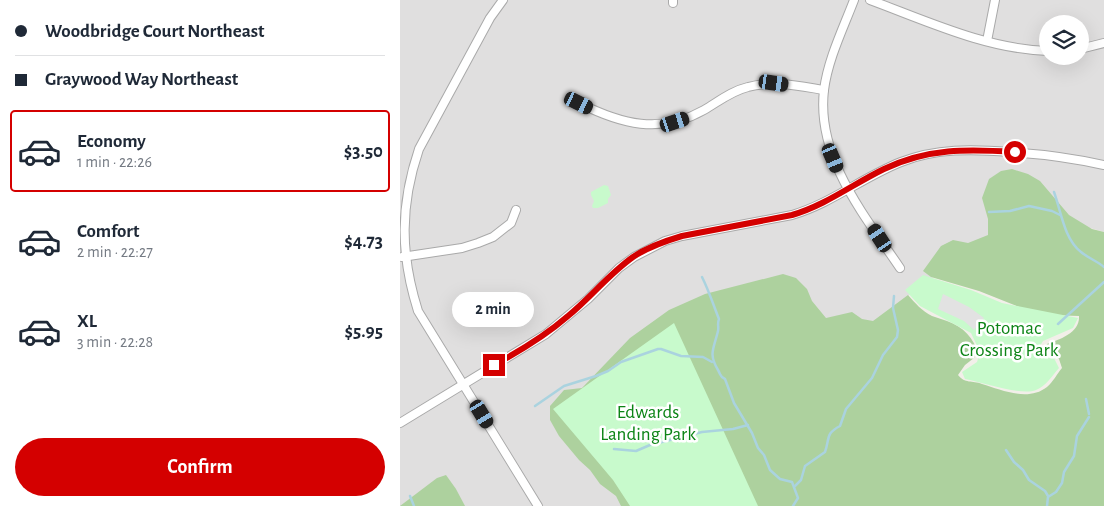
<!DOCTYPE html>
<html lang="en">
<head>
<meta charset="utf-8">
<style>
  :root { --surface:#fff; --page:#f6f6f7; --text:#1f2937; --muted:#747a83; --line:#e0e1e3; --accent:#d40000 }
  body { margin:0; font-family:"Alegreya Sans",sans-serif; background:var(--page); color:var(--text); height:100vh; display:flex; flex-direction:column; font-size:19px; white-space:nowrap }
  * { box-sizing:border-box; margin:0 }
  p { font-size:16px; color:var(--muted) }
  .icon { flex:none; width:28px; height:28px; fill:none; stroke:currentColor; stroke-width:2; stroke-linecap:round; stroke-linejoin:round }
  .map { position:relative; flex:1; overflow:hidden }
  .drawer { display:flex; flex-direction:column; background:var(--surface); width:400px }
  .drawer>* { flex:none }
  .guide { display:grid; align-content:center; height:110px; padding:0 15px; background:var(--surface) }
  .controls { position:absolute; left:639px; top:15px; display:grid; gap:10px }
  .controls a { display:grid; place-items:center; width:50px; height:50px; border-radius:50%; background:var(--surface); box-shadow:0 5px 20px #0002; font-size:25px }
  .end { position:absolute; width:22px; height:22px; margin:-11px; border:6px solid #d40000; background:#fff; box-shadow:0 0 0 2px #fff }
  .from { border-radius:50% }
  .bubble { position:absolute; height:35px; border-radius:18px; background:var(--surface); box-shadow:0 5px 20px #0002; font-size:16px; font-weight:600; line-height:35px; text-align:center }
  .car { position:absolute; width:15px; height:30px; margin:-15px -8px; border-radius:6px; box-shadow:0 0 4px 1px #0007; background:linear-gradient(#222 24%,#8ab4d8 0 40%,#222 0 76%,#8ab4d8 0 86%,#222 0) }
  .guide b { display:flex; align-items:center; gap:18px; height:48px; font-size:19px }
  .guide b+b { border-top:1px solid var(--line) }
  .guide i { width:12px; height:12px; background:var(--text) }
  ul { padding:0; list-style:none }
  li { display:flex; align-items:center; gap:15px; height:82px; margin:0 10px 8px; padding:0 5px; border:2px solid transparent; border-radius:5px }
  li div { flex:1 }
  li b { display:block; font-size:19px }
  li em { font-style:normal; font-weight:600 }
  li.active { border-color:var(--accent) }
  li>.icon { width:45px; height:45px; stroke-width:1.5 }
  .cta { display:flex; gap:10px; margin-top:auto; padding:10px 15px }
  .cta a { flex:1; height:58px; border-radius:30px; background:var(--accent); color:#fff; font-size:20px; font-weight:600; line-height:58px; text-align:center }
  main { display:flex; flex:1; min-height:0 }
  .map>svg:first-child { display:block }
  .residential { fill:#e0dfdf; fill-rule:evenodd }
  .forest { fill:#add19e }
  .park { fill:#c8facc }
  .parking { fill:#e2e2e2 }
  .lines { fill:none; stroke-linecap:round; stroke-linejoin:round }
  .stream { stroke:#aad3df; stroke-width:2.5 }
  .minor-casing { stroke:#a9a9a9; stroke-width:10 }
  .minor { stroke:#fff; stroke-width:8 }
  .route { stroke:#d40000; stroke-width:6 }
  .labels { text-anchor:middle; stroke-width:5; stroke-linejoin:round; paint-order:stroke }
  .park-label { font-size:19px; fill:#0c8416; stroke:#fff }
</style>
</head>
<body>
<main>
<section class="drawer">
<div class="guide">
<b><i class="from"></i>Woodbridge Court Northeast</b>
<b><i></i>Graywood Way Northeast</b>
</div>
<ul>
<li class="active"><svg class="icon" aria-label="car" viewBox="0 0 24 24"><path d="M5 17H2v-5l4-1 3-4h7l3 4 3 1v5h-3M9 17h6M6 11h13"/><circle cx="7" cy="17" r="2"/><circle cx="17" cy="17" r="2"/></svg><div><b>Economy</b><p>1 min · 22:26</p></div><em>$3.50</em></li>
<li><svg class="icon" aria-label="car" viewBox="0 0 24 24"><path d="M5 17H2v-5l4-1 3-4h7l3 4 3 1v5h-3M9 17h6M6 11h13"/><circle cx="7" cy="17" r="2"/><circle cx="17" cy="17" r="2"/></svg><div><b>Comfort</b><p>2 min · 22:27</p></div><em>$4.73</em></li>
<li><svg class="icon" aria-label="car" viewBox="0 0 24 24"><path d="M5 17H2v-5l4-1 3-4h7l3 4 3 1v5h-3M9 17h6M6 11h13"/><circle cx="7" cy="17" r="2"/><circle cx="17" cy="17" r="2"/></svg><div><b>XL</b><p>3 min · 22:28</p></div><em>$5.95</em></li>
</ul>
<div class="cta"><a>Confirm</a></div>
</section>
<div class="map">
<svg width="704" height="506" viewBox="0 0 704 506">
  <rect width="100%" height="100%" fill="#f2efe9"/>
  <path class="residential" d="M0,0H704V232L623,209L230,506H0ZM648,24H680V56H648Z"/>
  <g class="forest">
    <path d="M612,169L628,174L640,181L669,215L692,229L704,232V506H221L216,496L200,484L190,470L179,460L159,436L150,420V406L164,390L182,388L230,338L269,310L305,294L383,274L396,278L407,289L412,301L426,318L452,312L462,319L473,321L508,295C515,303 522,311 532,316C537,318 542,319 547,321C564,327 573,338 579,354L565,365L558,375C565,384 572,380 582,384C602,390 628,402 647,387C653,382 657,374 662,368L659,359L645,349L647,344C660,339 680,333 679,316L649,315L622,308L579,291L531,277L523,271L541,246L553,240L568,243L588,235V219L582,198L589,179L601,171Z"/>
    <path d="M46,475L56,489L65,506H0L37,478Z"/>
  </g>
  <g class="park">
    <path d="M204,185L208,186L211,195L208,199V203L198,208H193L192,206L194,201L191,195V192Z"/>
    <path d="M523,275L571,290L602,303L678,318L673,328L643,341L640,346L654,358L659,368C652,376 646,386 636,390C621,396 582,382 565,379L562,372L577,362L580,352L571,333L520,306L505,290Z"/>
    <path d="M274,323L358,506H230L213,480L153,409Z"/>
  </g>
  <path class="parking" d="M543,294L569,307L584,318L574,330L564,321L538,309Z"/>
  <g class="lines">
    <g class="stream">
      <path d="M654,192C661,211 664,239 681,252C688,258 697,261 704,267"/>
      <path d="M589,212L610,211L629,206L652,211L660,215"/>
      <path d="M302,277C309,291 313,304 319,319C317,324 319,327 318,331C314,348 308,354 318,370C321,375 320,377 325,379L334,403L352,433L358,448L364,455L370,470L380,479L392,482L398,498L393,506"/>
      <path d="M658,324L704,282"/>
      <path d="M686,399L689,414"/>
      <path d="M135,406L164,386L196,376L208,371L221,362L258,349H261L281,356L303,357L312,362"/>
      <path d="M214,449L236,451L250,445L302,432L333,429L348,425"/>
      <path d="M606,450L614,462L623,470L629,480L645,491L648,496"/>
      <path d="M395,486L401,480L405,466L425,452C430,438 425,434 440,426L446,409L472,378L483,355L497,337L498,330L493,308L494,296"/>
      <path d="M10,496L14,506"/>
      <path d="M647,506L648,497L656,492L662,483L664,472L674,456L677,436L689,417"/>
    </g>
    <defs>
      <g id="minor">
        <path d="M103,0L90,18L19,149C0,205 0,254 18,311L138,506"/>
        <path d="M454,0C443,29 428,59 424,90C416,158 465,216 500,268"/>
        <path d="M470,0C527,21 586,49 648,51"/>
        <path d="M273,3V0"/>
        <path d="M587,41L595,0"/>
        <path d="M680,49L704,43"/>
        <path d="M179,103C221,124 260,135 304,110C318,102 331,91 348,87C373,80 399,86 424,90"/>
        <path d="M2,257L62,248L78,243L93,237L111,223L116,210"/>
        <path d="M0,423L146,334L188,299L219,268L234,257L265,241L282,236L392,215C432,203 463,177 501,162C536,148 573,149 610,152C642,154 673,158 704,165"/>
      </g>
    </defs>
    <use href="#minor" class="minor-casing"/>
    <use href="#minor" class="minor"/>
  </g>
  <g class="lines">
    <path class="route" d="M94,365C120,351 145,336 168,316C190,298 209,274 233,257C248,247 265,241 282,236L392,215C426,205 453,184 484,169C528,148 567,149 615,152"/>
  </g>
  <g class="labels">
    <g class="park-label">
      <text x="609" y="334">Potomac<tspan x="609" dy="22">Crossing Park</tspan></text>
      <text x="248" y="418">Edwards<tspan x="248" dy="22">Landing Park</tspan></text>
    </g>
  </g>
</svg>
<div class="controls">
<a><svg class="icon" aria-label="layers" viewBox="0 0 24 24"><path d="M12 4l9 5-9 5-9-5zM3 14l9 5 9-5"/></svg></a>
</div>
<i class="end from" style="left:615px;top:152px"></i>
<i class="end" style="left:94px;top:365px"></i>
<div class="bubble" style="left:52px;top:292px;width:82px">2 min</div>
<i class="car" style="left:374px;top:83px;rotate:98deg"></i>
<i class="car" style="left:179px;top:103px;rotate:116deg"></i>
<i class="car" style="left:275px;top:122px;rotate:72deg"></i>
<i class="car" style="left:433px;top:158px;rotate:157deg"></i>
<i class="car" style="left:480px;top:238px;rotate:327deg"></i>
<i class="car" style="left:82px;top:414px;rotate:149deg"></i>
</div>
</main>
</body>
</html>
